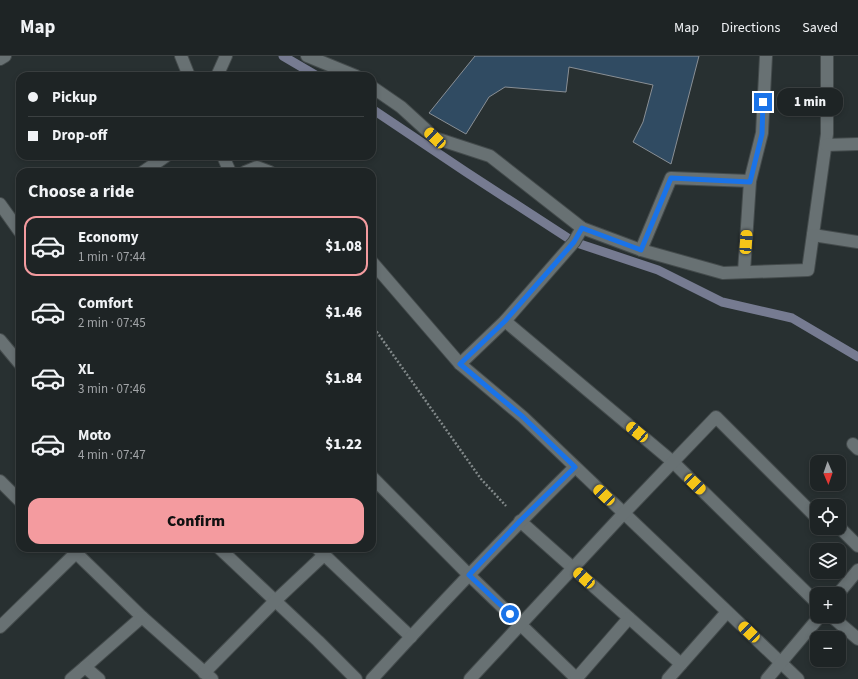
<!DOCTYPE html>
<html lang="en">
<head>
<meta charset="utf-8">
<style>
  :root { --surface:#1e2425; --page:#262c2d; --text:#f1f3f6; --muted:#a1a4a7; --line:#3c4142; --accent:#f49b9f }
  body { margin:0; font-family:"Source Sans 3",sans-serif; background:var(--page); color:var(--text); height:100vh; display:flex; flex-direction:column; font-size:15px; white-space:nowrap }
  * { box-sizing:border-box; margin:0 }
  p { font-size:13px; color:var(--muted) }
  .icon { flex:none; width:22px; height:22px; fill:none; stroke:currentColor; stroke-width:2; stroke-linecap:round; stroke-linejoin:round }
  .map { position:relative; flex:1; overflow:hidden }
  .details { position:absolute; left:16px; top:112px; width:360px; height:384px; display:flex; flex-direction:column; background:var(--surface); border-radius:12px; box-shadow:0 2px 6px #0003,0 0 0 1px var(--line) }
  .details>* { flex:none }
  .guide { position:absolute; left:16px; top:16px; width:360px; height:88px; border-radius:12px; box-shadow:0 2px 6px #0003,0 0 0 1px var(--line); display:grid; align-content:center; height:88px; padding:0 12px; background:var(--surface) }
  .needle { width:26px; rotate:178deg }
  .controls { position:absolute; left:810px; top:399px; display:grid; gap:8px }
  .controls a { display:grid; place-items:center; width:36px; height:36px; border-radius:8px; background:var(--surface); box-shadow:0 2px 6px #0003,0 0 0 1px var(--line); font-size:20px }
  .end { position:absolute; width:18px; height:18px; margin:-9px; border:5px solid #1a73e8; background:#fff; box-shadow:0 0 0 2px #fff }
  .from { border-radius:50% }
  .bubble { position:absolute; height:28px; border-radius:12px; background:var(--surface); box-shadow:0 2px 6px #0003,0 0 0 1px var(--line); font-size:13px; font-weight:800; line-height:28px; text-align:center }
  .car { position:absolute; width:12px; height:24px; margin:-12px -6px; border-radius:5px; box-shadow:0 0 3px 1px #0007; background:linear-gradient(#f5c518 24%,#345 0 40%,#f5c518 0 76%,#345 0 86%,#f5c518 0) }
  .guide b { display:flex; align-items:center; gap:14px; height:38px; font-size:15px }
  .guide b+b { border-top:1px solid var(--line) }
  .guide i { width:10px; height:10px; background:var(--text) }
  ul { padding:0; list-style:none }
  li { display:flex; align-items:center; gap:12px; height:60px; margin:0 8px 6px; padding:0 4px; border:2px solid transparent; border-radius:12px }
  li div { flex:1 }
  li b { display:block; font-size:15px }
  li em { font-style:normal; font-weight:800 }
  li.on { border-color:var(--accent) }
  li>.icon { width:36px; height:36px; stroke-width:1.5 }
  h2 { padding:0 12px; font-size:18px; line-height:48px }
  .cta { display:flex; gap:8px; margin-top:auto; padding:8px 12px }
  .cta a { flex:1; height:46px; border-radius:12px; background:var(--accent); color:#111; font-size:16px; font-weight:800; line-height:46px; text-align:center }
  header { display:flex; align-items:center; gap:24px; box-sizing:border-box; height:56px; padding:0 20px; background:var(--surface); border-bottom:1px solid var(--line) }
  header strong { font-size:19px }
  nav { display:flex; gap:22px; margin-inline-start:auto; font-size:14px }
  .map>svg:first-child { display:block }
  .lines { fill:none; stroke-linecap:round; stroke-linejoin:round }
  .stream { stroke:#767b91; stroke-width:9 }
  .building { fill:#304b62; stroke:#898f95 }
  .minor-casing { stroke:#444b4c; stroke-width:14 }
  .path { stroke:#82898a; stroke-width:2.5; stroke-dasharray:2 2; stroke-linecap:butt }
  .minor { stroke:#687173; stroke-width:12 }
  .route { stroke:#1a73e8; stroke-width:5 }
</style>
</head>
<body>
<header>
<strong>Map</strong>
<nav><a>Map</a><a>Directions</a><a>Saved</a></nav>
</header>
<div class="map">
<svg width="858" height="623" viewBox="0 0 858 623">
  <rect width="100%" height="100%" fill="#283031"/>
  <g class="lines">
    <g class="stream">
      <path d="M283,0L317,20"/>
      <path d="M372,53L466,116L574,186L658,214L722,246L792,262L858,301"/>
    </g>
  </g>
  <path class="building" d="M475,0H699L671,108L633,86L643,66L653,29L569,11L566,36L505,31L489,41L466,78L429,57Z"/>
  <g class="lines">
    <defs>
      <g id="minor">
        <path d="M181,0L189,20"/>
        <path d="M307,0L356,20"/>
        <path d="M0,3L5,0"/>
        <path d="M217,20L226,0"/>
        <path d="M372,31L401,51L435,82L490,100L582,172L641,194L723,217L808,214L827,78V0"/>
        <path d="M826,89L858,88"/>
        <path d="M223,100L230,116"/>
        <path d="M143,116L166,100"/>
        <path d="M245,116L257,111L270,116"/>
        <path d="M0,148L20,176"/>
        <path d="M813,179L858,186"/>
        <path d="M641,194L671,122L750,125"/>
        <path d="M372,206L460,308L523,361L798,623"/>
        <path d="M744,216L750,125L762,77L766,0"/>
        <path d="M505,265L673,406L817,547"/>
        <path d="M0,284L20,308"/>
        <path d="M460,308L505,265L574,186L582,172"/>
        <path d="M853,388L858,393"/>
        <path d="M372,421L469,519L577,623"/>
        <path d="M0,425L20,445"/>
        <path d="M520,465L681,608"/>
        <path d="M839,471L858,490"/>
        <path d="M71,492L142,561L85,611L99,623"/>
        <path d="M219,492L318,585L356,623"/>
        <path d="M317,492L411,581"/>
        <path d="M838,538L858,514"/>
        <path d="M831,560L858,583"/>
        <path d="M142,561L212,623"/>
        <path d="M0,571L81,492"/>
        <path d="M204,617L275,545L324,499"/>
        <path d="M71,623L85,611"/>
        <path d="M372,623C438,551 505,480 575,411"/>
        <path d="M470,623L624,457L716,361L815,460H817"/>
        <path d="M576,623L629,562"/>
        <path d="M668,623L727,556"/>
        <path d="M767,623L820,560"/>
      </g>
    </defs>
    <use href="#minor" class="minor-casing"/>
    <path class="path" d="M372,269L481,423L506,450"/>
    <use href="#minor" class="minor"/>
  </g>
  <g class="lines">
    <path class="route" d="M510,558L469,519L520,465L575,411L523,361L460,308L505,265L574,186L582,172L641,194L671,122L750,126L762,78L763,46"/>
  </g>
</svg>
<div class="controls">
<a><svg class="needle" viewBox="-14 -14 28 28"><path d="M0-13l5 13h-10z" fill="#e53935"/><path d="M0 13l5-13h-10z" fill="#a1a4a7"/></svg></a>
<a><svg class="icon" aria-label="locate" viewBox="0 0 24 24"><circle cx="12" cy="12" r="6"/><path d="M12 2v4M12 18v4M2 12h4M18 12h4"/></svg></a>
<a><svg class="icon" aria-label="layers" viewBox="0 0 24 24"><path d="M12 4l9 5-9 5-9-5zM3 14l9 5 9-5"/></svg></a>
<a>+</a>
<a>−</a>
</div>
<i class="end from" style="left:510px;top:558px"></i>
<i class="end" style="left:763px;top:46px"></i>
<div class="bubble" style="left:777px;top:32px;width:66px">1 min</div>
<i class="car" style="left:435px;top:82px;rotate:313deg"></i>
<i class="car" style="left:746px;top:186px;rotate:4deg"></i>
<i class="car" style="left:637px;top:376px;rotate:310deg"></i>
<i class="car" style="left:695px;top:428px;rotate:134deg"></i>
<i class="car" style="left:604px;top:439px;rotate:314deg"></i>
<i class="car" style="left:584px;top:522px;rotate:312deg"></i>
<i class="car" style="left:749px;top:576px;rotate:314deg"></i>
<div class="guide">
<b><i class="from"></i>Pickup</b>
<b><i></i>Drop-off</b>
</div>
<section class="details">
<h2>Choose a ride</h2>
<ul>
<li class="on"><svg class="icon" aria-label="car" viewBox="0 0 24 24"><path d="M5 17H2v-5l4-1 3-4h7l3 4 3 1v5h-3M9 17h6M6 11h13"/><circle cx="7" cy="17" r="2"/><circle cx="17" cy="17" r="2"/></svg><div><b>Economy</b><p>1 min · 07:44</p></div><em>$1.08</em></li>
<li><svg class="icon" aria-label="car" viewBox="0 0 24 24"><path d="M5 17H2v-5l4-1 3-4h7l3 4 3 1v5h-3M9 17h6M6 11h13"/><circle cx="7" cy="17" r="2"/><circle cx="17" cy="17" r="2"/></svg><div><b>Comfort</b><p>2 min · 07:45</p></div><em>$1.46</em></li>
<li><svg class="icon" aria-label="car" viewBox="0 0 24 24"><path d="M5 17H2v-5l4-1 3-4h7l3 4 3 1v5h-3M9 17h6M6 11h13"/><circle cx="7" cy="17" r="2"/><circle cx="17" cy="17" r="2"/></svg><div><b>XL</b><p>3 min · 07:46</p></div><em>$1.84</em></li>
<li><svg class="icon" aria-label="car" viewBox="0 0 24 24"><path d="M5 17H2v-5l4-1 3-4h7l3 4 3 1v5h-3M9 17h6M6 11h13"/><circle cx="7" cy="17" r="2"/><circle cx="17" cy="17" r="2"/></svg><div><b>Moto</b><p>4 min · 07:47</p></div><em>$1.22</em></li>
</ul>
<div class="cta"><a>Confirm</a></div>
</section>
</div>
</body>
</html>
